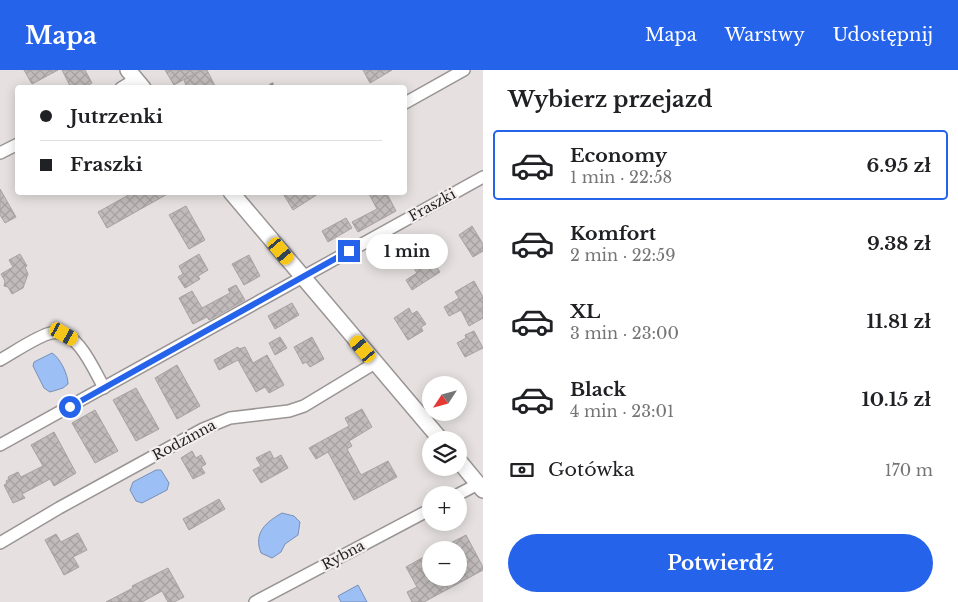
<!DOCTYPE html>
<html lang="pl">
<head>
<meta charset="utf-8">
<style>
  :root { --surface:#fff; --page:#f6f6f6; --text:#202124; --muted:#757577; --line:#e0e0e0; --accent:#2563eb }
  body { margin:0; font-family:"Libre Baskerville",serif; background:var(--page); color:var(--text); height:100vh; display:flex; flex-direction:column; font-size:19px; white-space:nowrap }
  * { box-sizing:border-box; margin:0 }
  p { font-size:16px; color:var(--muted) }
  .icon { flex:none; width:28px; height:28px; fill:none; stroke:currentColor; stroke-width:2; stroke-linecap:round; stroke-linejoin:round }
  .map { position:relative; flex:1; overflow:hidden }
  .side { display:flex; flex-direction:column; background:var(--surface); width:475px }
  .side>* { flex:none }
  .top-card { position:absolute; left:15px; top:15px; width:392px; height:110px; border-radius:5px; box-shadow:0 2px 12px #0003; display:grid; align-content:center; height:110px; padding:0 25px; background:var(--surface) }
  .needle { width:32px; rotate:234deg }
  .fabs { position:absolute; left:422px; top:306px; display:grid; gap:10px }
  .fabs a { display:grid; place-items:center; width:45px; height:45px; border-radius:50%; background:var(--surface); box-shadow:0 2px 12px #0003; font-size:25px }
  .end { position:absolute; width:22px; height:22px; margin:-11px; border:6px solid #2563eb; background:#fff; box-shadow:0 0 0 2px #fff }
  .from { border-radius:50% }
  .bubble { position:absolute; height:35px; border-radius:18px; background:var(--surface); box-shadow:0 2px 12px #0003; font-size:16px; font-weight:800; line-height:35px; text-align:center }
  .car { position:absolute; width:15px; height:30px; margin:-15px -8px; border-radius:6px; box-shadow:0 0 4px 1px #0007; background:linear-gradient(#f5c518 24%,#345 0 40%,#f5c518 0 76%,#345 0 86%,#f5c518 0) }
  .top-card b { display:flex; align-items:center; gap:18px; height:48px; font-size:19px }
  .top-card b+b { border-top:1px solid var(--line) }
  .top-card i { width:12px; height:12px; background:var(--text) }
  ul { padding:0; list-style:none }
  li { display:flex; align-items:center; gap:15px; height:70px; margin:0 10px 8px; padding:0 15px; border:2px solid transparent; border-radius:5px }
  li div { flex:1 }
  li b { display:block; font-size:19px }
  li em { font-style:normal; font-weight:800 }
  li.selected { border-color:var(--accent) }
  li>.icon { width:45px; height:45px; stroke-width:1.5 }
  h2 { padding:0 25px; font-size:22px; line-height:60px }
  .pay { display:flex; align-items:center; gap:12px; height:55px; padding:0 25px; font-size:19px }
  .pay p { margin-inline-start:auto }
  .primary-button { display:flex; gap:10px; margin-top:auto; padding:10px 25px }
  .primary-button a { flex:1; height:58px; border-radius:30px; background:var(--accent); color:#fff; font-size:20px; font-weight:800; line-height:58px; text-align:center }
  header { display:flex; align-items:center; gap:30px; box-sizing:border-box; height:70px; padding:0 25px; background:var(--accent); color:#fff }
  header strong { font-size:24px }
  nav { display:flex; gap:28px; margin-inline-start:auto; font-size:18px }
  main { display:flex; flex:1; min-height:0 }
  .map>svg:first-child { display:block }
  .water { fill:#9cbff5; stroke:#7890b6 }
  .building { fill:url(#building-cross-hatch); stroke:#a8a3a2 }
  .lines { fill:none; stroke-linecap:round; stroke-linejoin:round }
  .minor-casing { stroke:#9a9594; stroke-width:14 }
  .tertiary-casing { stroke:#9a9594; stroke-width:18 }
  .path { stroke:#969292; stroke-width:2.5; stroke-dasharray:4 2.5; stroke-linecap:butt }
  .minor { stroke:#fff; stroke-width:11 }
  .tertiary { stroke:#fff; stroke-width:15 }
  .route { stroke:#2563eb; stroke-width:6 }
  .labels { text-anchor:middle; stroke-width:4.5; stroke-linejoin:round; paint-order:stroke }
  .street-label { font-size:14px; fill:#242222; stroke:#f3eeed }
</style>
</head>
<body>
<header>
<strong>Mapa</strong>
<nav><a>Mapa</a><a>Warstwy</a><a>Udostępnij</a></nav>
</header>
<main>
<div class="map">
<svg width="483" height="532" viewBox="0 0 483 532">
  <defs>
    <pattern id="building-cross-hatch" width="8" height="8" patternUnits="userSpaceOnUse" patternTransform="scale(1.25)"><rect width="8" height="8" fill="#c1bcbb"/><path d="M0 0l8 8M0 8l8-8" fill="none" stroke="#a6a1a0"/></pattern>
  </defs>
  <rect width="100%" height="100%" fill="#e6e0e0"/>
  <g class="water">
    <path d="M52,283C60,288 68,304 68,314L63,318L50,322L44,318L33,296L34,292Z"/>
    <path d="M156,400H161L169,413L167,420L142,433L136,431L130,420L133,412Z"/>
    <path d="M282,443L294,446L300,452L298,465L285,474L281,482L272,488L261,483C253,463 266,452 282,443Z"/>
    <path d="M358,515L367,532H341L338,526Z"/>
  </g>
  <g class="building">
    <path d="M24,0H58L32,14Z"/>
    <path d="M62,0H85L92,13L83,18H71Z"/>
    <path d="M165,0H201L174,15Z"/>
    <path d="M203,0H207L216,18H187L184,10Z"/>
    <path d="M363,0H392L370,13Z"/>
    <path d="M0,119L16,147L5,153L0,145Z"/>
    <path d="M134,122H171L107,158L98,142Z"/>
    <path d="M282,122H321L293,140Z"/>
    <path d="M368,122H386L396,141L358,162L352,152L377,139Z"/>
    <path d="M186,136L205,170L189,179L169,145Z"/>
    <path d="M346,148L352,158L328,172L322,161Z"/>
    <path d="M472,156L483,174V181L473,187L459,165Z"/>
    <path d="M20,184L27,196L25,197L28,204L23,218L12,224L8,217L4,216L5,211L1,204L13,197L9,190Z"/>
    <path d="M199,184L208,200L198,206L200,209L185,218L178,207L183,204L179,196Z"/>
    <path d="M249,185L260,206L244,215L232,194Z"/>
    <path d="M429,186L440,202L412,220L406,210L417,203L414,198L419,195L417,193Z"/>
    <path d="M474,211L483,227V248L469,256L461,240L449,246L444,237L459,228L455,222Z"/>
    <path d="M236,215L245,230L209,250L207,247L193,254L179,228L192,221L202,238L230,223L228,219Z"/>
    <path d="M292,233L299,245L275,259L268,246Z"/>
    <path d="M409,238L412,244L417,241L426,254L421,257L423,261L408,270L394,248Z"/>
    <path d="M474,261L483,278L465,287L457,273L466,268L465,265Z"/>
    <path d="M280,267L287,278L275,285L269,273Z"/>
    <path d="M312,267L324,289L310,297L306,292L303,294L294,277Z"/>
    <path d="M238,277L239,279L245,277L253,293L267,285L284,315L269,323L265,317L256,322L238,290L219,300L214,290Z"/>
    <path d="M177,295L200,336L177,349L155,308Z"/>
    <path d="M136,318L159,359L136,371L113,330Z"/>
    <path d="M362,339L372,357L349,371L352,376L347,379L361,405L388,391L397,407L354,430L328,382L316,389L309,378L349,356L345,348Z"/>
    <path d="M95,340L118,381L95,393L72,353Z"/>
    <path d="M54,362L76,403L54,416L50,409L22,424L25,428L13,433L4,415L7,413L6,411L9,409L8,407L18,402L21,407L43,396L31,375Z"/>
    <path d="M192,381L196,388L201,385L206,394L201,397L205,403L193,409L181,388Z"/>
    <path d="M270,381L274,389L281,385L288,398L261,413L253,400L261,396L256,388Z"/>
    <path d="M219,429L225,439L189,460L183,449Z"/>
    <path d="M78,463L87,480L73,487L79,497L64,505L45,470L56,464L61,472Z"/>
    <path d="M466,465L483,497V500L424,532H412L407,522L417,517L406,497L431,483V508H459V480H437Z"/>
    <path d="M168,498L184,527L174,532H168L162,521L142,532H106L133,518L132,516Z"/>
  </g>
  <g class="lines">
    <defs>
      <g id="minor">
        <path d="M121,18L136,9"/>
        <path d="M405,33L464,0"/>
        <path d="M0,83L18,74"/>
        <path d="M0,290C13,283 37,266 51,263C77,257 94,300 104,318"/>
        <path d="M0,375L483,107"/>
        <path d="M457,425L478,414"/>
        <path d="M0,473L59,438L203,359L230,348L289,341L304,336L375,293"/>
        <path d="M255,532L431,439"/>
      </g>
      <g id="tertiary">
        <path d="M128,0L143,18"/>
        <path d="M231,122L441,370"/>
        <path d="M459,391L483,420"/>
      </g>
    </defs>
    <use href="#minor" class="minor-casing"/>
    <use href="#tertiary" class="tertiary-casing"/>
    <path class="path" d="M264,18L274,13"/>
    <use href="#minor" class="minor"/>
    <use href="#tertiary" class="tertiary"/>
  </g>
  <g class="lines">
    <path class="route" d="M70,337L349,181"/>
  </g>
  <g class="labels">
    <g class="street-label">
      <text transform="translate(432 135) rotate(-29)" y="5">Fraszki</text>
      <text transform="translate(184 370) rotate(-28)" y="5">Rodzinna</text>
      <text transform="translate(343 485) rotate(-28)" y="5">Rybna</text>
    </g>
  </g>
</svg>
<div class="fabs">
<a><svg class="needle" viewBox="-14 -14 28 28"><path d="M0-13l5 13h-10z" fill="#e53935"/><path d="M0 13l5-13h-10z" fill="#757577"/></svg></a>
<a><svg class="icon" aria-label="layers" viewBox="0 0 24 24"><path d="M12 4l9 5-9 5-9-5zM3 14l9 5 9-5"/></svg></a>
<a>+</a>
<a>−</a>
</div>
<i class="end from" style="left:70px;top:337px"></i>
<i class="end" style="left:349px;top:181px"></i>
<div class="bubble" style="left:366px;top:164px;width:82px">1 min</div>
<i class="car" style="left:281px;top:181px;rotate:140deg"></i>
<i class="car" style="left:64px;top:264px;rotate:119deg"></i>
<i class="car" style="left:363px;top:279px;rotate:320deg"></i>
<div class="top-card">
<b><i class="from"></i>Jutrzenki</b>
<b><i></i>Fraszki</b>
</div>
</div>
<section class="side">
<h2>Wybierz przejazd</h2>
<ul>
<li class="selected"><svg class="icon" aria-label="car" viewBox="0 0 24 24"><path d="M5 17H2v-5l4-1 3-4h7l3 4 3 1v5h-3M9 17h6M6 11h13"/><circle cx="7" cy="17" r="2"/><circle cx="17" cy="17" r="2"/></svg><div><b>Economy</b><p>1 min · 22:58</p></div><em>6.95 zł</em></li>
<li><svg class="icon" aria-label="car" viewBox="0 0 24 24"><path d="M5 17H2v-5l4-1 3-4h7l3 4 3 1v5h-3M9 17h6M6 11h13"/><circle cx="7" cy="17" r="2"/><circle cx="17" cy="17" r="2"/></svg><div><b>Komfort</b><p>2 min · 22:59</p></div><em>9.38 zł</em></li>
<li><svg class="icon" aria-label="car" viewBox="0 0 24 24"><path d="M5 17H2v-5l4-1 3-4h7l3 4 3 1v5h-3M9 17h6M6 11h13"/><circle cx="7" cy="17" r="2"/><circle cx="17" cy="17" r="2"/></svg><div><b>XL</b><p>3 min · 23:00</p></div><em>11.81 zł</em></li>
<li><svg class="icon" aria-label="car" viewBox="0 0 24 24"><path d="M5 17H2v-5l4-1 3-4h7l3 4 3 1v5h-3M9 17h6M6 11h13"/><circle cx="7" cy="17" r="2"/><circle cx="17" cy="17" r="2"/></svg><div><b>Black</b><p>4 min · 23:01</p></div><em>10.15 zł</em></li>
</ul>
<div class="pay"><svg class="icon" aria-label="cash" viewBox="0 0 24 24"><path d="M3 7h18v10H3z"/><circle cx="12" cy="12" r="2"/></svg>Gotówka<p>170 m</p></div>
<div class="primary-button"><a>Potwierdź</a></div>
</section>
</main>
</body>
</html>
